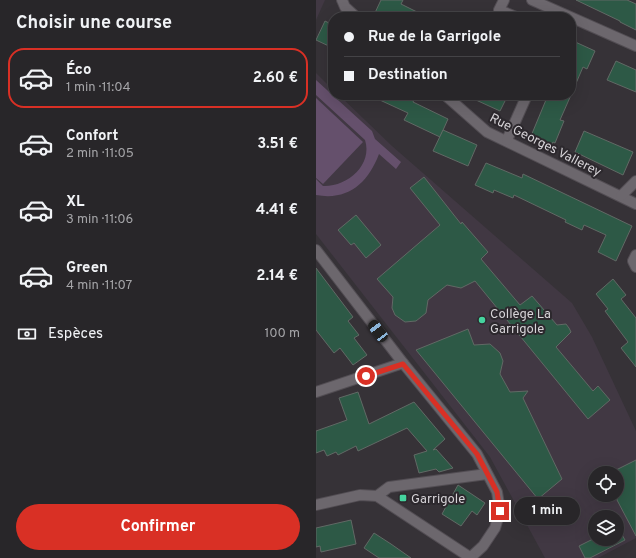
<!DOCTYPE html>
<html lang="fr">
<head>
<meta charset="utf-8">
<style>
  :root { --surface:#282629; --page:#343235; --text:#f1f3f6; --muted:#a5a5a8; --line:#444346; --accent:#d93025 }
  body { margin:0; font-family:Overpass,sans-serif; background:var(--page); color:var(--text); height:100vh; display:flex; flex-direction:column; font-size:15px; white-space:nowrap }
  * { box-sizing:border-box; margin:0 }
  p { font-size:13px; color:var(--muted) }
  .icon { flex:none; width:22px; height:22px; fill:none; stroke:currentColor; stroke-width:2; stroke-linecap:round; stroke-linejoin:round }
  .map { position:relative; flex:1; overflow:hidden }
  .panel { display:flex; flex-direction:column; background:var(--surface); width:316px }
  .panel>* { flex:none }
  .top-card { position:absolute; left:12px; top:12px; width:248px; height:88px; border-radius:16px; box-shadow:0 4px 16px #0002,0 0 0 1px var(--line); display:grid; align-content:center; height:88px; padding:0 16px; background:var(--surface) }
  .buttons { position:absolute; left:272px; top:466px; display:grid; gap:8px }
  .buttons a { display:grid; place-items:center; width:36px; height:36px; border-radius:50%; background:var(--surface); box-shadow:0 4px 16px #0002,0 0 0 1px var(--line); font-size:20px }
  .end { position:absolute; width:18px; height:18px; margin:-9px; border:5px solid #d93025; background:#fff; box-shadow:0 0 0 2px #fff }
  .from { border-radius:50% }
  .bubble { position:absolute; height:28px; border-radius:14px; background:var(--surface); box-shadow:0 4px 16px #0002,0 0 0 1px var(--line); font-size:13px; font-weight:700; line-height:28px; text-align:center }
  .car { position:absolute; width:12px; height:24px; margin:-12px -6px; border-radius:5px; box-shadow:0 0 3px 1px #0007; background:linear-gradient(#222 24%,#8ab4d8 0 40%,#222 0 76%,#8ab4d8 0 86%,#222 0) }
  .top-card b { display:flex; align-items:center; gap:14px; height:38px; font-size:15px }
  .top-card b+b { border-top:1px solid var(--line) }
  .top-card i { width:10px; height:10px; background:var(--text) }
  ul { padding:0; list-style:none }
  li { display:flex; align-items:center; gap:12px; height:60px; margin:0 8px 6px; padding:0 8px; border:2px solid transparent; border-radius:16px }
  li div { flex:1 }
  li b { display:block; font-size:15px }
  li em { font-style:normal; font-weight:700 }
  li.current { border-color:var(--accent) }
  li>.icon { width:36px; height:36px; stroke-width:1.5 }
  h2 { padding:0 16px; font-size:18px; line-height:48px }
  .pay { display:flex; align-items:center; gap:10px; height:44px; padding:0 16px; font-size:15px }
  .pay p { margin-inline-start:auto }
  .cta { display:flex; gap:8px; margin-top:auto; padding:8px 16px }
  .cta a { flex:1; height:46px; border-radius:24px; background:var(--accent); color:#fff; font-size:16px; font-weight:700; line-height:46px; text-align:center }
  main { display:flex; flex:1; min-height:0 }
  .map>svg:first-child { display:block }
  .built { fill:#413843; fill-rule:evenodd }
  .green { fill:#65506c }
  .building { fill:#2d5946; stroke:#616965 }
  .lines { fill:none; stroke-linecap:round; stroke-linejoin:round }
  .street-casing { stroke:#524d53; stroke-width:12 }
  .street { stroke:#6c676d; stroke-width:10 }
  .route { stroke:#d93025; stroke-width:5 }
  .poi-dot { fill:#45d49f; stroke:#2c282d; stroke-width:1.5 }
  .labels { text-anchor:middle; stroke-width:4; stroke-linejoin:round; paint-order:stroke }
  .street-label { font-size:13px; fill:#d7d4d8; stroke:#2c282d }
  .poi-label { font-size:13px; fill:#d7d4d8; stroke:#2c282d; text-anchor:start }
</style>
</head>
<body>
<main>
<section class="panel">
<h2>Choisir une course</h2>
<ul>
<li class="current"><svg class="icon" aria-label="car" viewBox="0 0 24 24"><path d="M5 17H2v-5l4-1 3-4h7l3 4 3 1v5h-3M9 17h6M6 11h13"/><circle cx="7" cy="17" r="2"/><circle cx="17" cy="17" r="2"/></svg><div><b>Éco</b><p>1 min · 11:04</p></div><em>2.60 €</em></li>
<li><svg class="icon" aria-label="car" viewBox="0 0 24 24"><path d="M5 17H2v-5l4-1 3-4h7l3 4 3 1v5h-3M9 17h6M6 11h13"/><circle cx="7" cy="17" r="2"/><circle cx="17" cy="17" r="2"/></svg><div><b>Confort</b><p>2 min · 11:05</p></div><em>3.51 €</em></li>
<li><svg class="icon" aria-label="car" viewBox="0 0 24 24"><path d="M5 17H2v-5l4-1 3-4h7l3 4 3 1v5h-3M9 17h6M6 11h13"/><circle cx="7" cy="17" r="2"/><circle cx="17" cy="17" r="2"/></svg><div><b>XL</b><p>3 min · 11:06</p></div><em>4.41 €</em></li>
<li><svg class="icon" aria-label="car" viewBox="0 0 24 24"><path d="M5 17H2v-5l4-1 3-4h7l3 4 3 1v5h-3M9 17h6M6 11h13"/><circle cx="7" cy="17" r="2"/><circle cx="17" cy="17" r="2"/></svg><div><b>Green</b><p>4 min · 11:07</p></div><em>2.14 €</em></li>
</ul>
<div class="pay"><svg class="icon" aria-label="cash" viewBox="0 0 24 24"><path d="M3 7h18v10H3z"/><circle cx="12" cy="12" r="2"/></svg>Espèces<p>100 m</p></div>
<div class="cta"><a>Confirmer</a></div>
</section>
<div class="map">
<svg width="320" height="558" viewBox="0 0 320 558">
  <rect width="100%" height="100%" fill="#363237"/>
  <g class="built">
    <path d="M0,0H9L0,20Z"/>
    <path d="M0,73L17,90V95H23L76,146L256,303L276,337L320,431V538L282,558H229L174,457L0,234ZM279,473H301V495H279ZM279,517H301V539H279Z"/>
  </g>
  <g class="green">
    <path d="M0,80L56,131L59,139L85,162L80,169L63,154C52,183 32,201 0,195V179L7,186C31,187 57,165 49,140L0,95Z"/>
    <path d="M0,98L47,142L7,184L0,178Z"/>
  </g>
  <g class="building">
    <path d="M65,0H87L85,4L111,17H57Z"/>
    <path d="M260,0H311L320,4V30L304,22V21Z"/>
    <path d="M9,21L17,25V48L0,40Z"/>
    <path d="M255,40L279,51L271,69L267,67L255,95Z"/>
    <path d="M300,61L320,70V92L291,80Z"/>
    <path d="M53,95H100L97,102L132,119L124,137L88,120L92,113Z"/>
    <path d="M149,95H192L184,111Z"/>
    <path d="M232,95H255L244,120L248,121L239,143L237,142L235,145L215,136Z"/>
    <path d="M127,130L161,145L152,166L117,151Z"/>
    <path d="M268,131L317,152L307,175L259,152Z"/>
    <path d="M170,163L206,178L207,174L316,226L300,261L282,252L290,235L268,225L266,230L249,222L250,220L198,195L197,198L178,190L177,193L159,185Z"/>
    <path d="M108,177L145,224L146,222L172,252L165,259L204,305L216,296L241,325L250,324L253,328L255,332L240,347L277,391L282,386L294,400L272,419L159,281L145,288L131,285L112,300L110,313L100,321L89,322L79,315L76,308L77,297L61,279L124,225L94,188Z"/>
    <path d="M40,215L65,245L50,258L38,243L35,245L22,230Z"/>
    <path d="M0,268L37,317L32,321L43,335L38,338L51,355L37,365L24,348L18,353L0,330Z"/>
    <path d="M297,279L310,295L305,299L320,318V367L305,348L312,342L289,311L292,309L280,294Z"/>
    <path d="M152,329L158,345L174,344L184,353L187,361L184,374L194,392L212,391L207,398L246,479L222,499L100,350Z"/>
    <path d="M42,392L53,424L98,402L129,439L117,450L120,449L137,468L123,472L120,469L103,473L98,455L111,451L91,428L42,451L40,446L22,455L20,452L11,456L8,450L0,453V431L31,420L23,398Z"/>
    <path d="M320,460V536L301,500V473L298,471Z"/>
    <path d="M142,485L169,503L161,515L156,511L145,526L126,514Z"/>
    <path d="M35,520L40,544L5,552L4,546L0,547V528Z"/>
    <path d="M301,526L309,540L274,558H269L263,546L279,538L301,539Z"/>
    <path d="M58,533L75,544L95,558H63L48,548Z"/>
  </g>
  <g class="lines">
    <defs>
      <g id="street">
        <path d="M26,0L29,7L40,17"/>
        <path d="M188,0L183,10L200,17"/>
        <path d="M216,0L320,46"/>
        <path d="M129,95L171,132L320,204"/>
        <path d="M191,140L211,95"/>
        <path d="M305,196L320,181"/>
        <path d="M0,250L87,363L161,454L181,492L184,511L179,528L167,546L154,558"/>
        <path d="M320,255L317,261L320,267"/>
        <path d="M0,392L87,363"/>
        <path d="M61,496L73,487L171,474"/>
        <path d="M0,505L44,495L61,496L155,558"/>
      </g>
    </defs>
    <use href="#street" class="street-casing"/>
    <use href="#street" class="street"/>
  </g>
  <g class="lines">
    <path class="route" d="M50,376L87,364L161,454L181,492L184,511"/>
  </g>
  <g class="poi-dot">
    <circle cx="166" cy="320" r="4"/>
    <rect x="83" y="494" width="8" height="8" rx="2"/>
  </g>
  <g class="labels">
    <g class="street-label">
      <text transform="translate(230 144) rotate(27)" y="5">Rue Georges Vallerey</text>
    </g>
    <g class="poi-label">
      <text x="174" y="318">Collège La<tspan x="174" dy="15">Garrigole</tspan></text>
      <text x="95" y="503">Garrigole</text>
    </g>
  </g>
</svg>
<div class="buttons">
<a><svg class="icon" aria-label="locate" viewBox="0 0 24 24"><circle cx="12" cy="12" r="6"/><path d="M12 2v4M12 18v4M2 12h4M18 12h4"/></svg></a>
<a><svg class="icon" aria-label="layers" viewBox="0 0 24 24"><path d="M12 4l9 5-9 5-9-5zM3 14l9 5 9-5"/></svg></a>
</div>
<i class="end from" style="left:50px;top:376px"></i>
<i class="end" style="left:184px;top:511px"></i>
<div class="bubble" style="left:198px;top:497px;width:66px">1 min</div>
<i class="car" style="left:62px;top:331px;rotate:323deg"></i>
<div class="top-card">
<b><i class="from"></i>Rue de la Garrigole</b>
<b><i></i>Destination</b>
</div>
</div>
</main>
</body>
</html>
